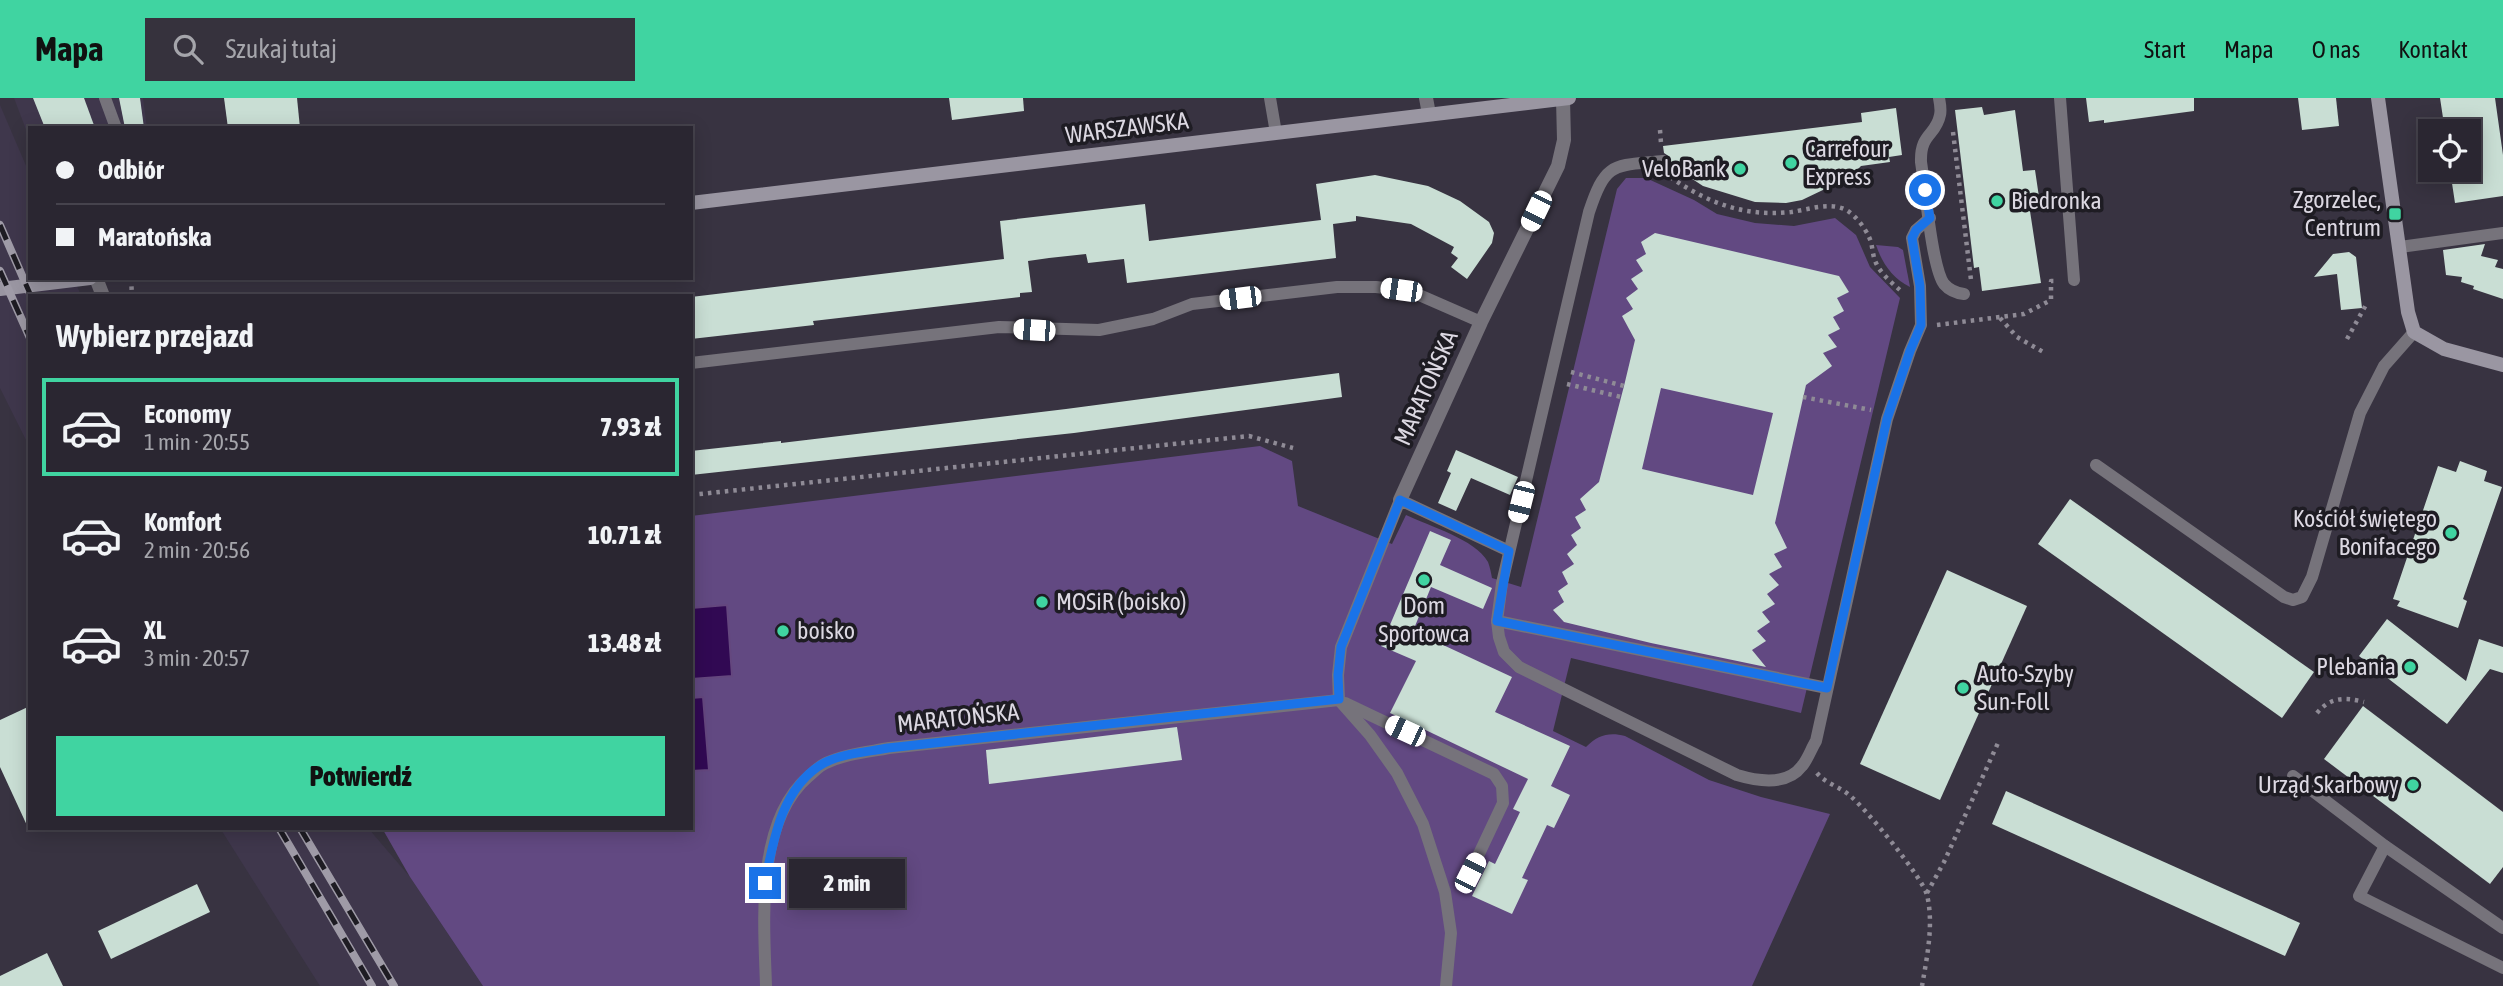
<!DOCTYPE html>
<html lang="pl">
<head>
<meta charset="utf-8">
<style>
  :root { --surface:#2a2631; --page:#36323d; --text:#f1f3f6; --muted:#a5a5ab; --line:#46434d; --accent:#40d4a1 }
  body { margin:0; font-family:"Asap Condensed",sans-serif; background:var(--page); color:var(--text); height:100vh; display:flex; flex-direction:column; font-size:26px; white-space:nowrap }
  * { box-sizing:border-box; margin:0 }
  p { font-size:23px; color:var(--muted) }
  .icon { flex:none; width:38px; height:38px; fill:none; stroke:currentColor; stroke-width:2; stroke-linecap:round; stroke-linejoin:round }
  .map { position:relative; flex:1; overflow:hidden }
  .side { position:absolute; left:28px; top:196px; width:665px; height:536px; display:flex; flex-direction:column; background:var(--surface); border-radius:0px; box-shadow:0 4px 18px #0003,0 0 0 2px var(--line) }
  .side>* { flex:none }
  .hud { position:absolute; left:28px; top:28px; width:665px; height:154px; border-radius:0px; box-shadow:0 4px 18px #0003,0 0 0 2px var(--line); display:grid; align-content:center; height:154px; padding:0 28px; background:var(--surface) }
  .buttons { position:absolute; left:2418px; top:21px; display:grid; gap:14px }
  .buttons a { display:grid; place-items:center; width:63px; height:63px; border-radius:0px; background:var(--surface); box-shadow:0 4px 18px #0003,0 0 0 2px var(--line); font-size:35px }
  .end { position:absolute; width:32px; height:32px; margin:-16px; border:9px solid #1a73e8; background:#fff; box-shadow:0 0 0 4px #fff }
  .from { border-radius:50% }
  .bubble { position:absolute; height:49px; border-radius:0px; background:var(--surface); box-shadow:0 4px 18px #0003,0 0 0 2px var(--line); font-size:23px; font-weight:800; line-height:49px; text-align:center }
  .car { position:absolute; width:21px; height:42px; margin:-21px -10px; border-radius:9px; box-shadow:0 0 5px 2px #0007; background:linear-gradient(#fff 24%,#345 0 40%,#fff 0 76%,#345 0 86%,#fff 0) }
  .hud b { display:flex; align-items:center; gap:24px; height:66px; font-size:26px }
  .hud b+b { border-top:2px solid var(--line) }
  .hud i { width:18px; height:18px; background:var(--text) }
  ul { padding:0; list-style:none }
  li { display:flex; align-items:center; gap:21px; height:98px; margin:0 14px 10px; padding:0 14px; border:4px solid transparent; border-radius:0px }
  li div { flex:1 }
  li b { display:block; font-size:26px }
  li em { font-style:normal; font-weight:800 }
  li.selected { border-color:var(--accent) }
  li>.icon { width:63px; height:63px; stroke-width:1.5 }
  h2 { padding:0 28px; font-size:32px; line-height:84px }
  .cta { display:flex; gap:14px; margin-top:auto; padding:14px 28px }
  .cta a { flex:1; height:80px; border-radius:0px; background:var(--accent); color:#111; font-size:28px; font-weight:800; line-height:80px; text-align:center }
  header { display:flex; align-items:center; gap:42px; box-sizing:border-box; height:98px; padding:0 35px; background:var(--accent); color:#111 }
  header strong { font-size:33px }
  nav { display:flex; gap:38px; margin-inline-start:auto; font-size:24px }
  .search { width:490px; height:63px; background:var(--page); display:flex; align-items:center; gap:18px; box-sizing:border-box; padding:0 24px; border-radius:0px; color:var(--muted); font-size:26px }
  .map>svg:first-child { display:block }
  .built { fill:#3f374c }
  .green { fill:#624982 }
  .water { fill:#310953; stroke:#64477e; stroke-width:2 }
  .building { fill:#c9ded4; fill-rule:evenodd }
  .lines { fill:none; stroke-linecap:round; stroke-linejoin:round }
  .path { stroke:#8f8b96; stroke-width:4.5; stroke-dasharray:3.5 5; stroke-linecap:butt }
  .service { stroke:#76737b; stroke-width:12 }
  .minor { stroke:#76737b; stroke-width:14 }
  .secondary { stroke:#9a96a2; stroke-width:14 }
  .rail-casing { stroke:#9f9ba7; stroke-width:8 }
  .rail { stroke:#1e1c23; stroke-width:5; stroke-dasharray:16; stroke-linecap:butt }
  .route { stroke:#1a73e8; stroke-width:9 }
  .poi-dot { fill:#40d4a1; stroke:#1e1c23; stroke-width:2.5 }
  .labels { text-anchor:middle; stroke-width:7; stroke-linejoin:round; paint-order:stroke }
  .street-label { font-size:24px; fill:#dcd8e2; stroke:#1e1c23 }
  .poi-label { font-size:24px; fill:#dcd8e2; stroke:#1e1c23; text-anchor:start }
</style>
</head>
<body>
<header>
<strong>Mapa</strong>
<div class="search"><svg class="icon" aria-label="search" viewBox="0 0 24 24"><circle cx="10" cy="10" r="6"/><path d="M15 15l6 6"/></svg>Szukaj tutaj</div>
<nav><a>Start</a><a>Mapa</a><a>O nas</a><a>Kontakt</a></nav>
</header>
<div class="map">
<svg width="2503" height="888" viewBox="0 0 2503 888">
  <rect width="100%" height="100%" fill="#383341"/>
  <g class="built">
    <path d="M14,0H143L147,30H30V42Z"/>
    <path d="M0,7L30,77V180H74L81,198H30V350L0,290Z"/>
    <path d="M220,730H368L410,779L483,888H320Z"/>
  </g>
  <g class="green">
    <path d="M1626,80H1646L1694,102L1717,116L1755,125L1794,128L1835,120L1856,137L1870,169L1900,200L1801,615L1571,560L1553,633L1586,649C1598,637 1609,634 1625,638L1709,682L1761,699L1830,716L1752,888H483L410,779L382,730H691V418L1260,348L1292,363L1298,408L1392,446L1406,417C1429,428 1475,441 1488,464C1490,469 1491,475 1492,480L1521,489L1617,91Z"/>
    <path d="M1876,147L1898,149L1903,152L1910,189C1892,180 1882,165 1876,147Z"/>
  </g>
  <g class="water">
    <path d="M727,507L732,578L691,581V510Z"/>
    <path d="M703,599L709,672L691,673V600Z"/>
  </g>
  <g class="building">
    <path d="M33,0H84L95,30H45Z"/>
    <path d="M119,0H140L144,30H125Z"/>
    <path d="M224,0H297L300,30H228Z"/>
    <path d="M949,0H1023L1024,13L952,22Z"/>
    <path d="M2086,0H2194V13L2104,25V22L2089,24Z"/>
    <path d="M2298,0H2336L2339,28L2302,32Z"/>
    <path d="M2440,0H2495L2503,57V98L2455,105L2450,72H2469V33H2445Z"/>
    <path d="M1982,9L1984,17L2015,12L2023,73L2035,72L2039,99L2028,100L2041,185L1982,193L1979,169L1974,170L1955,12Z"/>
    <path d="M1896,10L1902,57L1889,59L1890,64L1861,68L1850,79L1802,102L1786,105L1755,104L1703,88L1671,67L1670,59L1664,55L1663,48L1862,24L1861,15Z"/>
    <path d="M1375,77L1428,88L1460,103L1489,124L1494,135L1492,145L1467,181L1451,169L1458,160L1451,155L1454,149L1411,126L1356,118V123L1333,126L1336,160L1127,185L1124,161L1088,165L1086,156L1049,160L1028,163L1032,194L1020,195V199L813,223L814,227L691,241V199L1004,161L1000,123L1145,106L1149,143L1321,122L1316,86Z"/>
    <path d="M1655,135L1839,178L1849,194L1837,200L1844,213L1833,219L1840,231L1828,237L1837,249L1823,255L1832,268L1806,287L1775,425L1787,450L1774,456L1782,469L1769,476L1779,487L1767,496L1775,506L1762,514L1770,524L1757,533L1766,543L1752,552L1766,569L1651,545L1564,524L1553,512L1564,504L1558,493L1568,486L1562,474L1574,466L1567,456L1577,447L1571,437L1581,430L1575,419L1586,412L1580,401L1599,384L1624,288L1635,242L1622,218L1633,211L1626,200L1638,191L1631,181L1643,173L1636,162L1646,156L1641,144ZM1661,290L1773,315L1753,397L1642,371Z"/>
    <path d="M2485,146L2481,158L2498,162L2495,169L2503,171V201L2473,191L2474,188L2461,184L2462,179L2446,177L2443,152Z"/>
    <path d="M2349,154L2356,159L2362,210L2341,212L2337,176L2314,179L2333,156Z"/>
    <path d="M1339,275L1342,299L1074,335L691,377V353L781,343V345L1066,311Z"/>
    <path d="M1456,352L1518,379L1510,397L1471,380L1456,413L1438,405L1451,375L1447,373Z"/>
    <path d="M2460,363L2487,373L2484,383L2502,389L2463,501L2467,503L2458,530L2397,508L2400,503L2393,501L2438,368L2456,374Z"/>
    <path d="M2070,401L2314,574L2282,620L2038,446Z"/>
    <path d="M1430,433L1451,442L1440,467L1492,490L1483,511L1431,489L1413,533L1512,579L1495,614L1570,648L1551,688L1570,697L1554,730L1547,727L1522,780L1528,782L1512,816L1472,798L1489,763L1495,766L1520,714L1513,711L1528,681L1390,615L1416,563L1381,548Z"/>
    <path d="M1947,472L2027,508L1940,702L1860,666Z"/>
    <path d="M2387,521L2466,583L2479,541L2503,549V575L2490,571L2447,626L2359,558Z"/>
    <path d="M30,608V734L0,669V622Z"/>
    <path d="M2363,608L2503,714V769L2490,786L2324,661Z"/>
    <path d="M1177,629L1182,662L989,686L986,652Z"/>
    <path d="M2006,693L2300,825L2285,858L1992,726Z"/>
    <path d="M197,786L210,814L111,861L98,833Z"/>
    <path d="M47,855L63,888H0V878Z"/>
  </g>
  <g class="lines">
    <g class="path">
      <path d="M1660,32L1661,45"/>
      <path d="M1953,34L1971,182"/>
      <path d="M1670,79C1708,105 1744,119 1791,114C1807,112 1828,104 1844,111C1854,115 1865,130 1869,139C1873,147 1872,157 1876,165C1881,176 1892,185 1901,193"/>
      <path d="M131,180L132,198"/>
      <path d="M2000,220L2017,239L2045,255"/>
      <path d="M1937,227L2024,216L2051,202V183H2055"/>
      <path d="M2347,241L2367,205"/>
      <path d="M1571,274L1624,288"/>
      <path d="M1567,286L1621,299"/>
      <path d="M1803,299L1871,312"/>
      <path d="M691,397L1249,338L1293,350"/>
      <path d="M2317,615C2330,599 2345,599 2364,604"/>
      <path d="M1817,675C1825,685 1838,688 1848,696C1864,708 1923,780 1927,797C1934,826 1927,859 1922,888"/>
      <path d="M1927,795L1944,764L1998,645"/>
    </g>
    <g class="service">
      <path d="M105,0L116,30"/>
      <path d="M1270,0L1276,35"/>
      <path d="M1939,0C1940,5 1941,13 1940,17C1936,38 1920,35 1921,64C1925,89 1932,170 1944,186C1950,193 1956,195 1964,196"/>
      <path d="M2060,0L2074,182"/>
      <path d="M1663,63C1613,68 1606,63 1589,114L1502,485L1497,523L1499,539L1504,554L1519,569L1737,677C1757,683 1787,688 1802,668C1808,661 1811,651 1816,643L1887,321L1910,253L1921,227L1920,188L1912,140L1916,132L1930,120"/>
      <path d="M2400,149L2503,135"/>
      <path d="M691,265L999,229L1099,232L1153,221L1192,206L1337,189H1376L1410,193L1481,224"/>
      <path d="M2096,367L2284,499L2293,502L2302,499L2312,479L2360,315L2384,268L2414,234"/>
      <path d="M1497,523L1827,590"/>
      <path d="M1345,605L1494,676L1502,688L1503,705L1470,775"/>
      <path d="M2293,678L2385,748L2503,830"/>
      <path d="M2385,748L2359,798L2503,870"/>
      <path d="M766,888C764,824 755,724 809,678C814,674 819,668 826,665C845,656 868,654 889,650L1339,602"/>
      <path d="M1446,888L1451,835L1445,794L1423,726L1397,675L1370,637L1339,602L1338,577L1341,549L1400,402L1509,453"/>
    </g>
    <g class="minor">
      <path d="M1426,0L1429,16"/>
      <path d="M96,180L103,198"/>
      <path d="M1400,402L1481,224L1558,68L1564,42L1563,1"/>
    </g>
    <g class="secondary">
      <path d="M2378,0L2408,214L2414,234L2444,251L2503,267"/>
      <path d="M691,105L1569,0"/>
      <path d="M0,191L90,180"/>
    </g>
    <defs>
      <g id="rail">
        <path d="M0,127L31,198"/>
        <path d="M0,173L30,240"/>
        <path d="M279,730L372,888"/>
        <path d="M300,730L394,888"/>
      </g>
    </defs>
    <use href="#rail" class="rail-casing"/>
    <use href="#rail" class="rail"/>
  </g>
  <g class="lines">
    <path class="route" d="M765,785C773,743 782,688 824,665C843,655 868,654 888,650L1339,601L1338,577L1341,549L1400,402L1509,453L1497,523L1827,590L1887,321L1910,253L1921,227L1920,188L1912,140L1916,132L1930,120L1925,92"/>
  </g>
  <g class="poi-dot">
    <circle cx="1791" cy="65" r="7"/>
    <circle cx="1740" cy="71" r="7"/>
    <circle cx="1997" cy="103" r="7"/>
    <rect x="2388" y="109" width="14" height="14" rx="3.5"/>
    <circle cx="2451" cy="435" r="7"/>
    <circle cx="1424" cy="482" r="7"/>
    <circle cx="1042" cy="504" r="7"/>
    <circle cx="783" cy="533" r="7"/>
    <circle cx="2410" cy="569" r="7"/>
    <circle cx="1963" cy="590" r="7"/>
    <circle cx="2413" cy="687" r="7"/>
  </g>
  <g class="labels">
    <g class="street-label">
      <text transform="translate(1127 30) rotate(-7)" y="8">WARSZAWSKA</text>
      <text transform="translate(1426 290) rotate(-66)" y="8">MARATOŃSKA</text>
      <text transform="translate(958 620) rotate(-6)" y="8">MARATOŃSKA</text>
    </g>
    <g class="poi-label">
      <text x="1805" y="59">Carrefour<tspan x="1805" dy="28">Express</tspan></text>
      <text x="1726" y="79" text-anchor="end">VeloBank</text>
      <text x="2381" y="110" text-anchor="end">Zgorzelec,<tspan x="2381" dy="28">Centrum</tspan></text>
      <text x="2011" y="111">Biedronka</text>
      <text x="2437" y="429" text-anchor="end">Kościół świętego<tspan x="2437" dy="28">Bonifacego</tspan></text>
      <text x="1056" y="512">MOSiR (boisko)</text>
      <text x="1424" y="516" text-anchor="middle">Dom<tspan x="1424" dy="28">Sportowca</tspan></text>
      <text x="797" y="541">boisko</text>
      <text x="2396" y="577" text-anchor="end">Plebania</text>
      <text x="1977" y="584">Auto-Szyby<tspan x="1977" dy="28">Sun-Foll</tspan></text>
      <text x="2399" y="695" text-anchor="end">Urząd Skarbowy</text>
    </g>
  </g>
</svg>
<div class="buttons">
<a><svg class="icon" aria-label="locate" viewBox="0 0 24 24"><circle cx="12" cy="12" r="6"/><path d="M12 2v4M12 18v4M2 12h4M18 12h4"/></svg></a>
</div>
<i class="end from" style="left:1925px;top:92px"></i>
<i class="end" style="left:765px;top:785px"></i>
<div class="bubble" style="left:789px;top:761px;width:116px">2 min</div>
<i class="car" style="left:1536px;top:113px;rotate:206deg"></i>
<i class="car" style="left:1401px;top:192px;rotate:278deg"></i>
<i class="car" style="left:1240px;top:200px;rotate:263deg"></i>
<i class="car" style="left:1034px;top:232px;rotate:274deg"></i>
<i class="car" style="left:1521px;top:404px;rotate:194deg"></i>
<i class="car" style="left:1405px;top:633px;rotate:295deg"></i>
<i class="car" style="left:1470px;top:775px;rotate:27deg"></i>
<div class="hud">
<b><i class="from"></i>Odbiór</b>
<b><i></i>Maratońska</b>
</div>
<section class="side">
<h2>Wybierz przejazd</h2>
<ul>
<li class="selected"><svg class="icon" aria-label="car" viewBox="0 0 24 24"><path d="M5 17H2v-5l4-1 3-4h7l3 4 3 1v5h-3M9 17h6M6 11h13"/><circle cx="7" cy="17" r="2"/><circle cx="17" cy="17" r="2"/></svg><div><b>Economy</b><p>1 min · 20:55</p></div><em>7.93 zł</em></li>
<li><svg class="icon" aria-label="car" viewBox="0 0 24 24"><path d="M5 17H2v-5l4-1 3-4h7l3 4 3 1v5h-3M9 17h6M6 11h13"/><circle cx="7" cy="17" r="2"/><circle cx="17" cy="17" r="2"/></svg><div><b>Komfort</b><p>2 min · 20:56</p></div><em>10.71 zł</em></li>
<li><svg class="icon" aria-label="car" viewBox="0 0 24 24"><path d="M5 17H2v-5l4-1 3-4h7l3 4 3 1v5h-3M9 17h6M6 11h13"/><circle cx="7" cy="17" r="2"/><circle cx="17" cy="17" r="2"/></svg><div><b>XL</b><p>3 min · 20:57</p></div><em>13.48 zł</em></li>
</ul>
<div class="cta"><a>Potwierdź</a></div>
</section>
</div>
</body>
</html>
